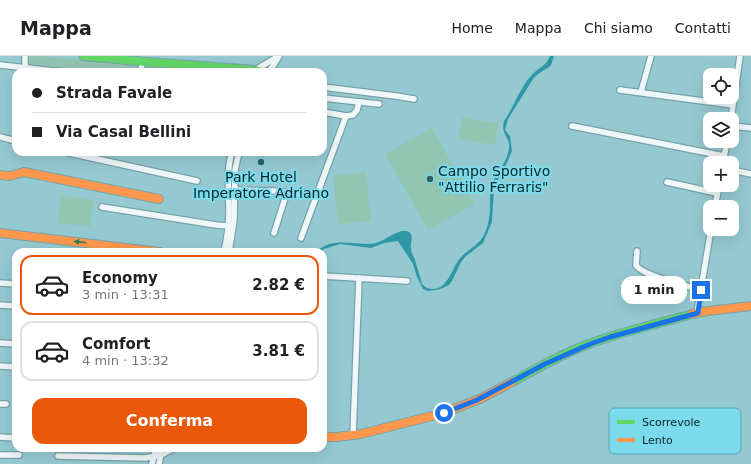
<!DOCTYPE html>
<html lang="it">
<head>
<meta charset="utf-8">
<style>
  :root { --surface:#fff; --page:#f2f2f2; --text:#202124; --muted:#757577; --line:#e0e0e0; --accent:#ea580c }
  body { margin:0; font-family:"DejaVu Sans",sans-serif; background:var(--page); color:var(--text); height:100vh; display:flex; flex-direction:column; font-size:15px; white-space:nowrap }
  * { box-sizing:border-box; margin:0 }
  p { font-size:13px; color:var(--muted) }
  .icon { flex:none; width:22px; height:22px; fill:none; stroke:currentColor; stroke-width:2; stroke-linecap:round; stroke-linejoin:round }
  .map { position:relative; flex:1; overflow:hidden }
  .panel { position:absolute; left:12px; top:192px; width:315px; height:204px; display:flex; flex-direction:column; background:var(--surface); border-radius:12px; box-shadow:0 4px 16px #0002 }
  .panel>* { flex:none }
  .top-card { position:absolute; left:12px; top:12px; width:315px; height:88px; border-radius:12px; box-shadow:0 4px 16px #0002; display:grid; align-content:center; height:88px; padding:0 20px; background:var(--surface) }
  .fabs { position:absolute; left:703px; top:12px; display:grid; gap:8px }
  .fabs a { display:grid; place-items:center; width:36px; height:36px; border-radius:8px; background:var(--surface); box-shadow:0 4px 16px #0002; font-size:20px }
  .end { position:absolute; width:18px; height:18px; margin:-9px; border:5px solid #1a73e8; background:#fff; box-shadow:0 0 0 2px #fff }
  .from { border-radius:50% }
  .bubble { position:absolute; height:28px; border-radius:12px; background:var(--surface); box-shadow:0 4px 16px #0002; font-size:13px; font-weight:800; line-height:28px; text-align:center }
  .top-card b { display:flex; align-items:center; gap:14px; height:38px; font-size:15px }
  .top-card b+b { border-top:1px solid var(--line) }
  .top-card i { width:10px; height:10px; background:var(--text) }
  ul { padding:7px 0 0; list-style:none }
  li { display:flex; align-items:center; gap:12px; height:60px; margin:0 8px 6px; padding:0 12px; border:2px solid var(--line); border-radius:12px }
  li div { flex:1 }
  li b { display:block; font-size:15px }
  li em { font-style:normal; font-weight:800 }
  li.selected { border-color:var(--accent) }
  li>.icon { width:36px; height:36px; stroke-width:1.5 }
  .action { display:flex; gap:8px; margin-top:auto; padding:8px 20px }
  .action a { flex:1; height:46px; border-radius:12px; background:var(--accent); color:#fff; font-size:16px; font-weight:800; line-height:46px; text-align:center }
  header { display:flex; align-items:center; gap:24px; box-sizing:border-box; height:56px; padding:0 20px; background:var(--surface); border-bottom:1px solid var(--line) }
  header strong { font-size:19px }
  nav { display:flex; gap:22px; margin-inline-start:auto; font-size:14px }
  .map>svg:first-child { display:block }
  .green { fill:#92c6b3 }
  .water { fill:#2f98a6 }
  .lines { fill:none; stroke-linecap:round; stroke-linejoin:round }
  .street-casing { stroke:#78a2a9; stroke-width:8 }
  .fast-casing { stroke:#78a2a9; stroke-width:10 }
  .slow-casing { stroke:#78a2a9; stroke-width:10 }
  .street { stroke:#eff7f8; stroke-width:5.5 }
  .fast { stroke:#63d668; stroke-width:8 }
  .slow { stroke:#ff974d; stroke-width:8 }
  .oneway { fill:#347e4a }
  .route { stroke:#1a73e8; stroke-width:5 }
  .poi-dot { fill:#385f65; stroke:#7bdbec; stroke-width:1.5 }
  .labels { text-anchor:middle; stroke-width:4; stroke-linejoin:round; paint-order:stroke }
  .poi-label { font-size:14px; fill:#06262b; stroke:#7bdbec; text-anchor:start }
  .key { fill:#7bdbec; stroke:#58a5b2; stroke-width:1 }
  .key-label { font-size:11px; fill:#06262b }
</style>
</head>
<body>
<header>
<strong>Mappa</strong>
<nav><a>Home</a><a>Mappa</a><a>Chi siamo</a><a>Contatti</a></nav>
</header>
<div class="map">
<svg width="751" height="408" viewBox="0 0 751 408">
  <rect width="100%" height="100%" fill="#95c9d2"/>
  <g class="green">
    <path d="M28,0H41L139,11L138,16H97L27,8Z"/>
    <path d="M143,9L206,16H143Z"/>
    <path d="M462,61L499,68L495,89L458,83Z"/>
    <path d="M432,72L475,148L428,174L385,98Z"/>
    <path d="M366,116L371,165L338,168L333,119Z"/>
    <path d="M61,139L94,144L90,171L57,167Z"/>
  </g>
  <path class="water" d="M550,0H554L551,9L549,11L538,18L533,23L508,63L505,74L510,80L512,95L507,107L494,131L492,166L483,187L466,200L461,206L452,225L449,229L443,232L436,234L428,235L423,233L417,221L413,208L398,185L384,187L371,192L340,188L324,193L320,196H317C332,179 358,191 376,187C385,185 402,169 410,177C414,181 410,187 411,192C411,196 413,200 415,204C417,212 420,220 422,228C425,231 428,233 433,233C448,233 452,212 460,202C468,193 480,189 485,177C489,167 490,158 490,147C490,142 490,137 491,132C494,119 505,109 508,97C513,81 500,81 504,65C514,51 522,26 536,15C542,10 547,8 550,0Z"/>
  <g class="lines">
    <defs>
      <g id="street">
        <path d="M0,9L63,16"/>
        <path d="M25,12V0"/>
        <path d="M255,14L279,0"/>
        <path d="M141,16L142,6"/>
        <path d="M269,16L278,2"/>
        <path d="M323,31L396,40L414,43"/>
        <path d="M620,34L733,49"/>
        <path d="M641,36L651,0"/>
        <path d="M323,42L379,48"/>
        <path d="M323,56L346,60L353,59L357,54L359,46"/>
        <path d="M731,63L740,0"/>
        <path d="M572,70L724,100"/>
        <path d="M732,70L751,72"/>
        <path d="M0,81L16,85"/>
        <path d="M65,96L197,125"/>
        <path d="M723,107L727,85"/>
        <path d="M732,114L751,118"/>
        <path d="M667,126L717,137"/>
        <path d="M234,134L274,135L317,140"/>
        <path d="M102,151L216,169L229,170"/>
        <path d="M715,151L719,129"/>
        <path d="M274,177L287,136"/>
        <path d="M301,182L346,60"/>
        <path d="M637,195L636,209C642,220 688,230 701,234"/>
        <path d="M224,196C227,183 229,169 229,155C229,136 226,115 232,96"/>
        <path d="M229,196L234,164L235,114L239,96"/>
        <path d="M323,220L407,225"/>
        <path d="M0,227L16,228"/>
        <path d="M0,249L16,250"/>
        <path d="M697,257L711,173"/>
        <path d="M0,287L16,288"/>
        <path d="M0,310L16,311"/>
        <path d="M0,348H6"/>
        <path d="M353,379L359,222"/>
        <path d="M0,381L16,382"/>
        <path d="M0,399H19"/>
        <path d="M58,400L145,402L161,399L174,392"/>
        <path d="M152,408L156,392"/>
        <path d="M159,408L162,392"/>
      </g>
      <g id="fast">
        <path d="M83,0L147,6L255,14L262,16"/>
        <path d="M512,326C536,313 560,299 586,289C620,276 657,268 692,258"/>
      </g>
      <g id="slow">
        <path d="M0,119L10,120L24,116L159,143"/>
        <path d="M0,177L160,196"/>
        <path d="M692,258L708,255L751,250"/>
        <path d="M323,381H337L361,378L444,357L482,342L512,326"/>
      </g>
    </defs>
    <use href="#street" class="street-casing"/>
    <use href="#fast" class="fast-casing"/>
    <use href="#slow" class="slow-casing"/>
    <use href="#street" class="street"/>
    <use href="#fast" class="fast"/>
    <use href="#slow" class="slow"/>
  </g>
  <defs><path id="oneway-solid" d="M-6-.8H1V-3.2L6.5 0L1 3.2V.8H-6Z"/></defs>
  <use class="oneway" href="#oneway-solid" transform="translate(80 186) rotate(-173)"/>
  <g class="lines">
    <path class="route" d="M444,357L477,344L545,308L590,288L610,281L698,257L701,234"/>
  </g>
  <g class="poi-dot">
    <circle cx="261" cy="106" r="4"/>
    <circle cx="430" cy="123" r="4"/>
  </g>
  <g class="labels">
    <g class="poi-label">
      <text x="438" y="120">Campo Sportivo<tspan x="438" dy="16">"Attilio Ferraris"</tspan></text>
      <text x="261" y="126" text-anchor="middle">Park Hotel<tspan x="261" dy="16">Imperatore Adriano</tspan></text>
    </g>
  </g>
  <rect x="609" y="352" width="132" height="46" rx="6" class="key"/>
  <rect x="617" y="364" width="18" height="4" fill="#63d668"/>
  <rect x="617" y="382" width="18" height="4" fill="#ff974d"/>
  <g class="key-label">
    <text x="642" y="370">Scorrevole</text>
    <text x="642" y="388">Lento</text>
  </g>
</svg>
<div class="fabs">
<a><svg class="icon" aria-label="locate" viewBox="0 0 24 24"><circle cx="12" cy="12" r="6"/><path d="M12 2v4M12 18v4M2 12h4M18 12h4"/></svg></a>
<a><svg class="icon" aria-label="layers" viewBox="0 0 24 24"><path d="M12 4l9 5-9 5-9-5zM3 14l9 5 9-5"/></svg></a>
<a>+</a>
<a>−</a>
</div>
<i class="end from" style="left:444px;top:357px"></i>
<i class="end" style="left:701px;top:234px"></i>
<div class="bubble" style="left:621px;top:220px;width:66px">1 min</div>
<div class="top-card">
<b><i class="from"></i>Strada Favale</b>
<b><i></i>Via Casal Bellini</b>
</div>
<section class="panel">
<ul>
<li class="selected"><svg class="icon" aria-label="car" viewBox="0 0 24 24"><path d="M5 17H2v-5l4-1 3-4h7l3 4 3 1v5h-3M9 17h6M6 11h13"/><circle cx="7" cy="17" r="2"/><circle cx="17" cy="17" r="2"/></svg><div><b>Economy</b><p>3 min · 13:31</p></div><em>2.82 €</em></li>
<li><svg class="icon" aria-label="car" viewBox="0 0 24 24"><path d="M5 17H2v-5l4-1 3-4h7l3 4 3 1v5h-3M9 17h6M6 11h13"/><circle cx="7" cy="17" r="2"/><circle cx="17" cy="17" r="2"/></svg><div><b>Comfort</b><p>4 min · 13:32</p></div><em>3.81 €</em></li>
</ul>
<div class="action"><a>Conferma</a></div>
</section>
</div>
</body>
</html>
